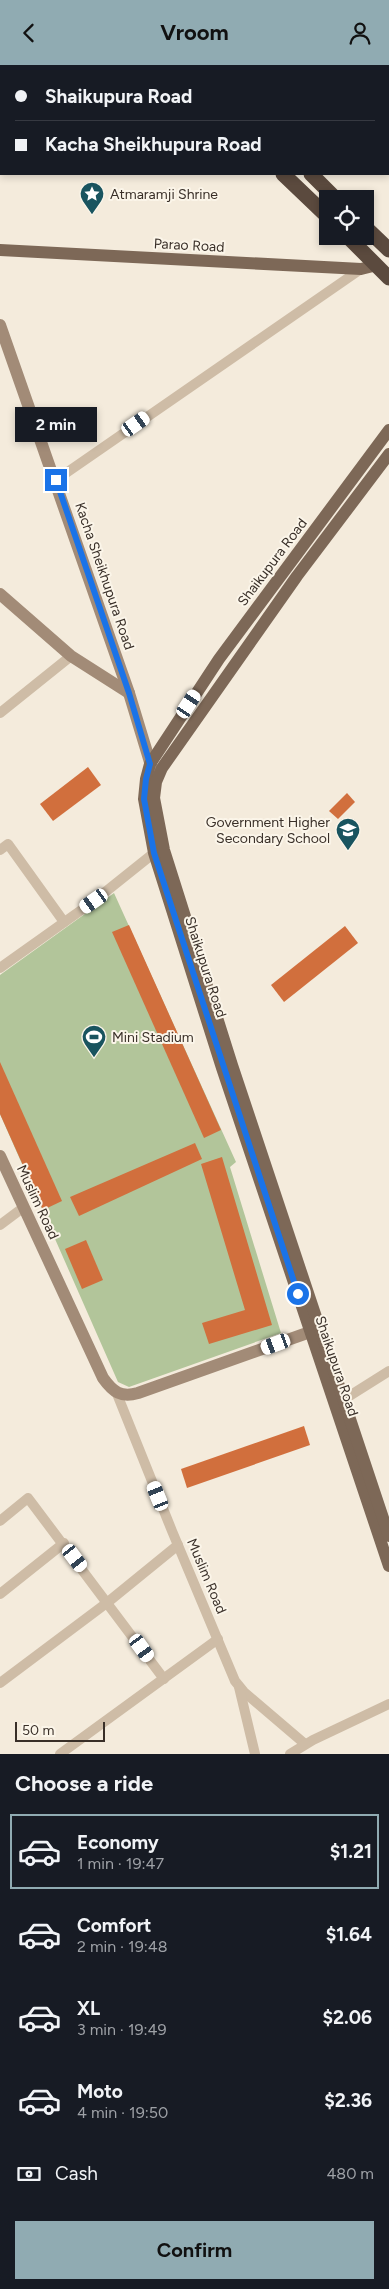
<!DOCTYPE html>
<html lang="en">
<head>
<meta charset="utf-8">
<style>
  :root { --surface:#171b24; --page:#242831; --text:#f1f3f6; --muted:#9ea1a6; --line:#363941; --accent:#90abb2 }
  body { margin:0; font-family:Figtree,sans-serif; background:var(--page); color:var(--text); height:100vh; display:flex; flex-direction:column; font-size:19px; white-space:nowrap }
  * { box-sizing:border-box; margin:0 }
  p { font-size:16px; color:var(--muted) }
  .icon { flex:none; width:28px; height:28px; fill:none; stroke:currentColor; stroke-width:2; stroke-linecap:round; stroke-linejoin:round }
  .map { position:relative; height:1689px; overflow:hidden }
  .sheet { display:flex; flex-direction:column; background:var(--surface); flex:1 }
  .sheet>* { flex:none }
  .top-card { position:absolute; left:0px; top:0px; width:390px; height:110px; box-shadow:0 2px 8px #0003; display:grid; align-content:center; height:110px; padding:0 15px; background:var(--surface) }
  .controls { position:absolute; left:319px; top:125px; display:grid; gap:10px }
  .controls a { display:grid; place-items:center; width:55px; height:55px; border-radius:0px; background:var(--surface); box-shadow:0 2px 8px #0003; font-size:25px }
  .scale { position:absolute; left:15px; bottom:12px; width:90px; box-sizing:border-box; padding-left:5px; border:2px solid #392f28; border-top:0; font-size:14px; line-height:18px; white-space:nowrap; color:#392f28; -webkit-text-stroke:4px #fbf5e9; paint-order:stroke }
  .end { position:absolute; width:22px; height:22px; margin:-11px; border:6px solid #1a73e8; background:#fff; box-shadow:0 0 0 2px #fff }
  .from { border-radius:50% }
  .bubble { position:absolute; height:35px; border-radius:0px; background:var(--surface); box-shadow:0 2px 8px #0003; font-size:16px; font-weight:700; line-height:35px; text-align:center }
  .car { position:absolute; width:15px; height:30px; margin:-15px -8px; border-radius:6px; box-shadow:0 0 4px 1px #0007; background:linear-gradient(#fff 24%,#345 0 40%,#fff 0 76%,#345 0 86%,#fff 0) }
  .top-card b { display:flex; align-items:center; gap:18px; height:48px; font-size:19px }
  .top-card b+b { border-top:1px solid var(--line) }
  .top-card i { width:12px; height:12px; background:var(--text) }
  ul { padding:0; list-style:none }
  li { display:flex; align-items:center; gap:15px; height:75px; margin:0 10px 8px; padding:0 5px; border:2px solid transparent; border-radius:0px }
  li div { flex:1 }
  li b { display:block; font-size:19px }
  li em { font-style:normal; font-weight:700 }
  li.current { border-color:var(--accent) }
  li>.icon { width:45px; height:45px; stroke-width:1.5 }
  h2 { padding:0 15px; font-size:22px; line-height:60px }
  .pay { display:flex; align-items:center; gap:12px; height:55px; padding:0 15px; font-size:19px }
  .pay p { margin-inline-start:auto }
  .primary-button { display:flex; gap:10px; margin-top:auto; padding:10px 15px }
  .primary-button a { flex:1; height:58px; border-radius:0px; background:var(--accent); color:#111; font-size:20px; font-weight:700; line-height:58px; text-align:center }
  header { display:flex; justify-content:space-between; align-items:center; height:65px; padding:0 15px; background:var(--accent); color:#111; font-size:22px; font-weight:700 }
  .map>svg:first-child { display:block }
  .green { fill:#b2c59a }
  .building { fill:#d16f3d }
  .lines { fill:none; stroke-linecap:round; stroke-linejoin:round }
  .street { stroke:#cebca6; stroke-width:10 }
  .secondary { stroke:#a28b77; stroke-width:12 }
  .primary { stroke:#7d6857; stroke-width:12 }
  .highway { stroke:#5b4a3e; stroke-width:15 }
  .route { stroke:#1a73e8; stroke-width:6 }
  .labels { text-anchor:middle; stroke-width:4; stroke-linejoin:round; paint-order:stroke }
  .poi-label { font-size:14px; fill:#392f28; stroke:#fbf5e9; text-anchor:start }
  .street-label { font-size:14px; fill:#392f28; stroke:#fbf5e9 }
</style>
</head>
<body>
<header><svg class="icon" aria-label="back" viewBox="0 0 24 24"><path d="M15 5l-7 7 7 7"/></svg>Vroom<svg class="icon" aria-label="person" viewBox="0 0 24 24"><circle cx="12" cy="8" r="4"/><path d="M4 21q1-7 8-7t8 7"/></svg></header>
<div class="map">
<svg width="389" height="1689" viewBox="0 0 389 1689">
  <rect width="100%" height="100%" fill="#f4ebdc"/>
  <path class="green" d="M114,828L236,1097L230,1102L281,1268L129,1322L118,1317L0,1049V910Z"/>
  <g class="building">
    <path d="M88,702L101,720L53,756L40,739Z"/>
    <path d="M347,728L355,737L338,754L329,746Z"/>
    <path d="M129,860L221,1065L204,1073L112,867Z"/>
    <path d="M345,861L358,878L284,937L271,920Z"/>
    <path d="M0,997L62,1136L43,1145L0,1049Z"/>
    <path d="M195,1078L202,1094L79,1151L70,1132Z"/>
    <path d="M222,1092L272,1260L209,1279L202,1258L245,1245L201,1099Z"/>
    <path d="M86,1175L103,1215L82,1224L65,1184Z"/>
    <path d="M304,1361L310,1380L187,1423L181,1404Z"/>
  </g>
  <g class="lines">
    <g class="street">
      <path d="M56,415L361,204"/>
      <path d="M0,648L71,591"/>
      <path d="M0,785L8,779L64,857"/>
      <path d="M0,903L94,836L154,788"/>
      <path d="M0,1160L24,1142"/>
      <path d="M117,1329L172,1466L235,1616L244,1627L305,1679"/>
      <path d="M343,1335L389,1306"/>
      <path d="M0,1456L28,1433L164,1614"/>
      <path d="M0,1529L64,1478"/>
      <path d="M0,1618L108,1537L178,1480"/>
      <path d="M239,1622L255,1689"/>
      <path d="M60,1689L218,1574"/>
      <path d="M290,1689L313,1675L389,1639"/>
    </g>
    <g class="secondary">
      <path d="M0,260L129,628L153,707"/>
      <path d="M0,529L71,591L129,628"/>
      <path d="M0,1091L103,1313C113,1327 121,1333 138,1328L310,1267"/>
    </g>
    <g class="primary">
      <path d="M0,185L361,204L377,200"/>
      <path d="M389,365L219,594L150,699L146,714L144,734L154,788L222,1003L389,1501"/>
      <path d="M389,389L297,511L162,703L156,717L154,733L164,785L232,1000L389,1471"/>
    </g>
    <g class="highway">
      <path d="M172,0L173,1"/>
      <path d="M201,0L202,1"/>
      <path d="M283,109L328,152"/>
      <path d="M311,109L336,134"/>
      <path d="M365,162L389,185"/>
      <path d="M347,171L389,213"/>
    </g>
  </g>
  <g class="lines">
    <path class="route" d="M56,415L129,628L150,699L146,714L144,734L154,788L298,1229"/>
  </g>
  <defs>
    <symbol id="sight-pin" viewBox="-11 -11 22 30"><path d="M0 17L-7.5 6A9.5 9.5 0 1 1 7.5 6Z" fill="#19545f" stroke="#fbf5e9"/><path d="M0-6L1.8-2.2L6-1.7L2.9 1.2L3.7 5.4L0 3.3L-3.7 5.4L-2.9 1.2L-6-1.7L-1.8-2.2Z" fill="#fff"/></symbol>
    <symbol id="school-pin" viewBox="-11 -11 22 30"><path d="M0 17L-7.5 6A9.5 9.5 0 1 1 7.5 6Z" fill="#19545f" stroke="#fbf5e9"/><path d="M0-5L7-2L0 1L-7-2ZM-4 1L0 2.5L4 1V4Q0 6-4 4Z" fill="#fff"/></symbol>
    <symbol id="stadium-pin" viewBox="-11 -11 22 30"><path d="M0 17L-7.5 6A9.5 9.5 0 1 1 7.5 6Z" fill="#19545f" stroke="#fbf5e9"/><path d="M0-5a6.5 5 0 1 0 0 10a6.5 5 0 1 0 0-10ZM-3.5-1.8h7v3.6h-7Z" fill="#fff"/></symbol>
  </defs>
  <g fill-rule="evenodd">
    <use href="#sight-pin" x="78" y="115" width="28" height="38"/>
    <use href="#school-pin" x="334" y="751" width="28" height="38"/>
    <use href="#stadium-pin" x="80" y="958" width="28" height="38"/>
  </g>
  <g class="labels">
    <g class="poi-label">
      <text x="110" y="134">Atmaramji Shrine</text>
      <text x="330" y="762" text-anchor="end">Government Higher<tspan x="330" dy="16">Secondary School</tspan></text>
      <text x="112" y="977">Mini Stadium</text>
    </g>
    <g class="street-label">
      <text transform="translate(189 180) rotate(3)" y="5">Parao Road</text>
      <text transform="translate(272 497) rotate(-53)" y="5">Shaikupura Road</text>
      <text transform="translate(105 511) rotate(71)" y="5">Kacha Sheikhupura Road</text>
      <text transform="translate(206 902) rotate(72)" y="5">Shaikupura Road</text>
      <text transform="translate(38 1137) rotate(65)" y="5">Muslim Road</text>
      <text transform="translate(337 1301) rotate(71)" y="5">Shaikupura Road</text>
      <text transform="translate(207 1511) rotate(67)" y="5">Muslim Road</text>
    </g>
  </g>
</svg>
<div class="controls">
<a><svg class="icon" aria-label="locate" viewBox="0 0 24 24"><circle cx="12" cy="12" r="6"/><path d="M12 2v4M12 18v4M2 12h4M18 12h4"/></svg></a>
</div>
<div class="scale">50 m</div>
<i class="end from" style="left:298px;top:1229px"></i>
<i class="end" style="left:56px;top:415px"></i>
<div class="bubble" style="left:15px;top:342px;width:82px">2 min</div>
<i class="car" style="left:136px;top:359px;rotate:55deg"></i>
<i class="car" style="left:189px;top:639px;rotate:33deg"></i>
<i class="car" style="left:94px;top:836px;rotate:235deg"></i>
<i class="car" style="left:276px;top:1279px;rotate:250deg"></i>
<i class="car" style="left:158px;top:1431px;rotate:338deg"></i>
<i class="car" style="left:75px;top:1493px;rotate:143deg"></i>
<i class="car" style="left:142px;top:1583px;rotate:144deg"></i>
<div class="top-card">
<b><i class="from"></i>Shaikupura Road</b>
<b><i></i>Kacha Sheikhupura Road</b>
</div>
</div>
<section class="sheet">
<h2>Choose a ride</h2>
<ul>
<li class="current"><svg class="icon" aria-label="car" viewBox="0 0 24 24"><path d="M5 17H2v-5l4-1 3-4h7l3 4 3 1v5h-3M9 17h6M6 11h13"/><circle cx="7" cy="17" r="2"/><circle cx="17" cy="17" r="2"/></svg><div><b>Economy</b><p>1 min · 19:47</p></div><em>$1.21</em></li>
<li><svg class="icon" aria-label="car" viewBox="0 0 24 24"><path d="M5 17H2v-5l4-1 3-4h7l3 4 3 1v5h-3M9 17h6M6 11h13"/><circle cx="7" cy="17" r="2"/><circle cx="17" cy="17" r="2"/></svg><div><b>Comfort</b><p>2 min · 19:48</p></div><em>$1.64</em></li>
<li><svg class="icon" aria-label="car" viewBox="0 0 24 24"><path d="M5 17H2v-5l4-1 3-4h7l3 4 3 1v5h-3M9 17h6M6 11h13"/><circle cx="7" cy="17" r="2"/><circle cx="17" cy="17" r="2"/></svg><div><b>XL</b><p>3 min · 19:49</p></div><em>$2.06</em></li>
<li><svg class="icon" aria-label="car" viewBox="0 0 24 24"><path d="M5 17H2v-5l4-1 3-4h7l3 4 3 1v5h-3M9 17h6M6 11h13"/><circle cx="7" cy="17" r="2"/><circle cx="17" cy="17" r="2"/></svg><div><b>Moto</b><p>4 min · 19:50</p></div><em>$2.36</em></li>
</ul>
<div class="pay"><svg class="icon" aria-label="cash" viewBox="0 0 24 24"><path d="M3 7h18v10H3z"/><circle cx="12" cy="12" r="2"/></svg>Cash<p>480 m</p></div>
<div class="primary-button"><a>Confirm</a></div>
</section>
</body>
</html>
